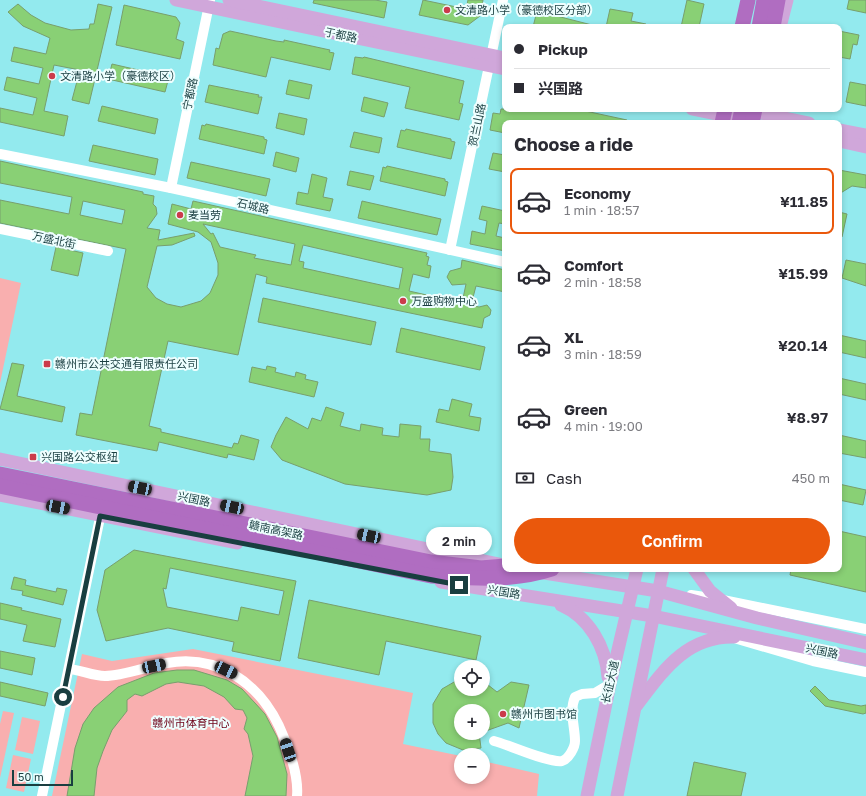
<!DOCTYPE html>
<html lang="en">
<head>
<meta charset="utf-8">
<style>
  :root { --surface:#fff; --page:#f7f7f7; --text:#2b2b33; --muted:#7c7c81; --line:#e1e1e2; --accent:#ea580c }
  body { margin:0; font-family:"Golos Text","Noto Sans SC",sans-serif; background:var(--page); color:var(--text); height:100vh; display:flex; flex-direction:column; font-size:15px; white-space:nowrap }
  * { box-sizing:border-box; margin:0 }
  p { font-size:13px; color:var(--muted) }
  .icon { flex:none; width:22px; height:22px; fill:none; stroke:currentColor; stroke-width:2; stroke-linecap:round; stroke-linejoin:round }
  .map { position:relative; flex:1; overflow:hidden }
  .side { position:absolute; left:502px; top:120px; width:340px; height:452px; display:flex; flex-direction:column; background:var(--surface); border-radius:8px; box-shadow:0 2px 6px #0003 }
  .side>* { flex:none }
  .top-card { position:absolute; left:502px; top:24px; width:340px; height:88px; border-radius:8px; box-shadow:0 2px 6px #0003; display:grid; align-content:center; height:88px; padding:0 12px; background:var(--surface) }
  .buttons { position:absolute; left:454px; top:660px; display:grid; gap:8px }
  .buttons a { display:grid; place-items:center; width:36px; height:36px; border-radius:50%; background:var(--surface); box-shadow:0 2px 6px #0003; font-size:20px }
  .scale { position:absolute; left:12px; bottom:10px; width:61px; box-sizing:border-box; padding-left:4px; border:2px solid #193e40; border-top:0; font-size:11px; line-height:14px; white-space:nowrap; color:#193e40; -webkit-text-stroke:3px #eefefe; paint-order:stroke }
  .end { position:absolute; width:18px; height:18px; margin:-9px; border:5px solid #193e40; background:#fff; box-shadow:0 0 0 2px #fff }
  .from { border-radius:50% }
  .bubble { position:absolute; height:28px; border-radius:14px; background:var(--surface); box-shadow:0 2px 6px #0003; font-size:13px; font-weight:600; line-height:28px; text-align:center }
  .car { position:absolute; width:12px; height:24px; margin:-12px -6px; border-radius:5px; box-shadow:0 0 3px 1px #0007; background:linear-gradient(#222 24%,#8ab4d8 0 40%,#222 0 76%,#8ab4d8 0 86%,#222 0) }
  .top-card b { display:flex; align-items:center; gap:14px; height:38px; font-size:15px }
  .top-card b+b { border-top:1px solid var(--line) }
  .top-card i { width:10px; height:10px; background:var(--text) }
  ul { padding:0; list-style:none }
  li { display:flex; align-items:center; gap:12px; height:66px; margin:0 8px 6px; padding:0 4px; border:2px solid transparent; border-radius:8px }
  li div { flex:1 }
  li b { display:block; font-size:15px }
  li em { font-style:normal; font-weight:600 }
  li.on { border-color:var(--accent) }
  li>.icon { width:36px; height:36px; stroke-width:1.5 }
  h2 { padding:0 12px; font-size:18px; line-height:48px }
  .pay { display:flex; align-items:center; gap:10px; height:44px; padding:0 12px; font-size:15px }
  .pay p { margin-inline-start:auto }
  .action { display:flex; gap:8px; margin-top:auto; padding:8px 12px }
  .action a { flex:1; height:46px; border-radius:24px; background:var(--accent); color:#fff; font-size:16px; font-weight:600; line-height:46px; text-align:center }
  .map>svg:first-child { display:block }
  .green { fill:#f9afaf }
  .building { fill:#89d075; stroke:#789f6d; fill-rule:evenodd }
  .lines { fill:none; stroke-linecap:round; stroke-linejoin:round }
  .minor { stroke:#fff; stroke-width:10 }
  .major { stroke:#d0a7da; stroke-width:13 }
  .highway { stroke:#b06dc1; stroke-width:15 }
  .route { stroke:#193e40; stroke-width:5 }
  .poi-dot { fill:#cb3b4b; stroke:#eefefe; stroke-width:1.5 }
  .labels { text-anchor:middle; stroke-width:4; stroke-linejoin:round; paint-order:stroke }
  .poi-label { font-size:11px; fill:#193e40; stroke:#eefefe; text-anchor:start }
  .street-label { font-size:11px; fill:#193e40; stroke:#eefefe }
  .park-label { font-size:11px; fill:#6e0018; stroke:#eefefe }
</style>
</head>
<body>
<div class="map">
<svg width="866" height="796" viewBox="0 0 866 796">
  <rect width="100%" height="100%" fill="#93eaee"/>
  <g class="green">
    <path d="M0,278L21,283L0,383Z"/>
    <path d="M193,649L413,693L403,744L461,756V777H483V761L539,774L537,796H52L82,654L112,661Z"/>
    <path d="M3,711L14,713L0,778V724Z"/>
    <path d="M22,717L40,721L33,754L15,750Z"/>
    <path d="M13,755L31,759L24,792L6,788Z"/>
  </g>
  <g class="building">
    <path d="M314,0H375L387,2L384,18L313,3Z"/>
    <path d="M423,0L466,9L468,0H483L480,16L468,25L419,15Z"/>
    <path d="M687,0L704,4L699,27H681Z"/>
    <path d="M849,0H866V13L847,9Z"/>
    <path d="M18,4L31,15L45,23L71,30L89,29L90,24H94L98,4L112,7L89,104L72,100L80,70L54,65L44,111L68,116L64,136L0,122V108L33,115L37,98L4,90L7,77L39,84L43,68L11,61L14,47L46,54L50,38L23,26L8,12Z"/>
    <path d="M124,5L176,17L180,23L176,39L184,42L180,59L116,45Z"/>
    <path d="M610,9L633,13L631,21L646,24L645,27H606Z"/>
    <path d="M537,11L592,25L591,27H533Z"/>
    <path d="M230,31L276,41L284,42V40L330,50L329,52L334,53L330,70L271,57L266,77L213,65L216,48L219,49L223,34Z"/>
    <path d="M839,31L859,35L857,45L853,44L850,59L839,57Z"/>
    <path d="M355,57L363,58L364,57L464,81L459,103L463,104L459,120L405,108L410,87L352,74Z"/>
    <path d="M112,64L169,77L165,92L108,79Z"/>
    <path d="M289,80L312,85L309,99L286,94Z"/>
    <path d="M850,82L866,85V106L846,102Z"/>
    <path d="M209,85L259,95L258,97H262L258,114L205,102Z"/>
    <path d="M364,97L388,103L384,117L361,111Z"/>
    <path d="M102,106L158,119L155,134L98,121Z"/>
    <path d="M501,109H576L627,120V123H505V133L490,130L493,113L500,114Z"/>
    <path d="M279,113L307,119L304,135L276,128Z"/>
    <path d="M206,124L264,137V139L267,140L264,154L199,139L202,125L205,126Z"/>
    <path d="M406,129L451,139V141L455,142L451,159L397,147L401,130L405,131Z"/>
    <path d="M354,132L382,138L379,153L350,147Z"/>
    <path d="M93,145L158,159L155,175L89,161Z"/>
    <path d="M276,152L299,158L296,172L273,166Z"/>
    <path d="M493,153L505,155V172L489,169Z"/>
    <path d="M0,161L143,192V194L154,196L153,204L156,207L157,214L147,228L160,230L158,240L194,233L195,236L172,245L157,246L147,287L156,298L167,304L181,307L201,301L210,293L218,275V263L211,242L198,232L168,224L172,204L191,209L193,201L427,253L426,256L429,257L427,265L431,266L429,278L413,274L409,291L462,303L466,284L452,285L447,277L450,271L461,268L462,260L505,270V292L476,286L471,305L479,307L487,305L491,310L490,315L484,318L482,328L266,283L267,277L256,274L238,355L168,341L149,426L161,429V432L232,448L234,443L238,444L241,435L259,440L254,460L228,454L227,458L159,442L157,451L76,435L80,413L92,415L126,249L0,223V200L69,214L72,197L0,183ZM83,201L125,210L122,224L80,215ZM203,224L295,244L291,265L254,258L256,255L220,247L213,233L211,234ZM303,245L403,268L399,289L303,268L304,262L299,261Z"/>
    <path d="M191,162L270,179L266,196L187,178Z"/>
    <path d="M387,166L445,179V181L448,182L445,196L380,181L383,167L386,168Z"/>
    <path d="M839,170L866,175V188L852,186L839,194Z"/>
    <path d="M350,171L374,176L370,190L347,185Z"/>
    <path d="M312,174L327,178L323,197L333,199L330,211L296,204L298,192L308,194Z"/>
    <path d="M362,201L441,219L437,235L358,218Z"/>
    <path d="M482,206L505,211V224L499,223L496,236L505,238V251L470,244L472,231L485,234L487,221L479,219Z"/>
    <path d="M839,212L847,214L842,237H839Z"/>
    <path d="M56,247L83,253L78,276L51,270Z"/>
    <path d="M846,260L866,264V286L842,278Z"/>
    <path d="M263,298L376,322L371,345L258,322Z"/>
    <path d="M401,328L485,347L480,370L396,352Z"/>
    <path d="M839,335L866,341V358L839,352Z"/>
    <path d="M12,363L24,365L17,396L65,407L62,422L0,409Z"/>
    <path d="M267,366L276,368L275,372L295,377L296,372L306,375L305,379L318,382L314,397L249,382L252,367L266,370Z"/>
    <path d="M839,378L866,384V400L839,394Z"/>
    <path d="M452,399L472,404L469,416L481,418L479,431L436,422L439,409L449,411Z"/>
    <path d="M326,407L344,413L340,426L360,431L361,424L383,428L382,435L399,437L400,424L421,426L420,439H430L429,451L451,454L453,477L451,490L427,495L345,484L282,460L271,447L276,435L286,417L308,429L312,418L321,421Z"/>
    <path d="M839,435L866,441V458L839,453Z"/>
    <path d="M839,484L866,490L863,505L839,500Z"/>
    <path d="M839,531L866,537V592L790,575L791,569H839Z"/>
    <path d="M134,550L296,581L280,661L232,651L234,642L168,628L106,641L97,610L105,570ZM170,568L284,591L279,615L241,607L238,621L167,607L163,588L166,589Z"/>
    <path d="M14,577L26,580L25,585L56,592L57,588L67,590L63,605L22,595L23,591L11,589Z"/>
    <path d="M309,600L481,636L476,660L386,641L379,675L298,658Z"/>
    <path d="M0,603L22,608L21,610L61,619L55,647L23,641L27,625L0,619Z"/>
    <path d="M0,651L35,658L32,675L0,668Z"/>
    <path d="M177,670H194L227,680L242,689L255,703L265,714L277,737L287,774L286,796H245L253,756L248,734L244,729L247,718L243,710L235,709L224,697L204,686L178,682L166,684L142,696L135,694L127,700V711L112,730L103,751L97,768L94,796H67L75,748L83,724L94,708L118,687L154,673Z"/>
    <path d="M461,678V689H483V681L497,692L511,682L529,685L519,728L508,723L483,732V711H461V733H479L481,748L463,750L446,743L438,734L433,723V704L442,689Z"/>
    <path d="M0,682L48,693L45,706L0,696Z"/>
    <path d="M815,686L829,700L861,706L866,705V713L863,714L825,706L810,691Z"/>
    <path d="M694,762L746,773L741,796H687Z"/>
  </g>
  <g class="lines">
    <g class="minor">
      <path d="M0,154L171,188L505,262"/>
      <path d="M171,188L210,0"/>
      <path d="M0,229L108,251"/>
      <path d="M450,250L503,0"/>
      <path d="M691,595L718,599L866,629"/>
      <path d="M734,638L813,661L866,672"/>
      <path d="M69,669C81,670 93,676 105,676C122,676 149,666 167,663C217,654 258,682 279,726C288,746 299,774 297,796"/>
      <path d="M494,741C510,745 548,763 562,761C569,759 575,747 575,741C575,727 569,711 575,697L582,694L595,693L610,684"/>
      <path d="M42,796L102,508"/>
    </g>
    <g class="major">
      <path d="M176,0L505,69"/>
      <path d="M229,0L505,58"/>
      <path d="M780,27L787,0"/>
      <path d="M692,109L750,121"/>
      <path d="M746,110L809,123"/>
      <path d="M839,130L866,135"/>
      <path d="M839,141L866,147"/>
      <path d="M0,459L499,564"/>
      <path d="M0,495L237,543"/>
      <path d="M694,569L710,591L731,608"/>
      <path d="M538,572L658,591L757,618L866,643"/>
      <path d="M441,582L653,616L866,660"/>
      <path d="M561,605C589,617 606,647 608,677"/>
      <path d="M637,705C663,671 686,636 734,637"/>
      <path d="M587,796L610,684L637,569"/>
      <path d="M617,796L663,569"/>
    </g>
    <g class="highway">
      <path d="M742,27L748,0"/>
      <path d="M759,27L764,0"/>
      <path d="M773,27L778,0"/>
      <path d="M722,123L725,109"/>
      <path d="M739,123L742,109"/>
      <path d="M752,123L755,109"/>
      <path d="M0,474L431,562L481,568L505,566"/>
      <path d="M0,486L431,576C472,578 513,582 552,569"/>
    </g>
  </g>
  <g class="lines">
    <path class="route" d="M63,697L100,516L459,585"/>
  </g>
  <g class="poi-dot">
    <circle cx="447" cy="10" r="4"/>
    <circle cx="52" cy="76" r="4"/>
    <circle cx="180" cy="215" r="4"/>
    <circle cx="403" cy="301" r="4"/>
    <rect x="43" y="360" width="8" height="8" rx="2"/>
    <rect x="29" y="453" width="8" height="8" rx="2"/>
    <circle cx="503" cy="714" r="4"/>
  </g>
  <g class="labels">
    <g class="poi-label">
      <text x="455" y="14">文清路小学（豪德校区分部）</text>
      <text x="60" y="80">文清路小学（豪德校区）</text>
      <text x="188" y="219">麦当劳</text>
      <text x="411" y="305">万盛购物中心</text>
      <text x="55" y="368">赣州市公共交通有限责任公司</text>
      <text x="41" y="461">兴国路公交枢纽</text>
      <text x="511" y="718">赣州市图书馆</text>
    </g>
    <g class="street-label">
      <text transform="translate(341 35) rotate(12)" y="4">于都路</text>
      <text transform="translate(190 94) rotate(-78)" y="4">宁都路</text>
      <text transform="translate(477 125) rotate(-78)" y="4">贺兰山路</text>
      <text transform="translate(253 206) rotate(13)" y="4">石城路</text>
      <text transform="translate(54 240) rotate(12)" y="4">万盛北街</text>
      <text transform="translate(194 499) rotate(12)" y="4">兴国路</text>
      <text transform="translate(276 530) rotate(12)" y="4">赣南高架路</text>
      <text transform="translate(504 592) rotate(9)" y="4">兴国路</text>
      <text transform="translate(822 651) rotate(12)" y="4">兴国路</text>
      <text transform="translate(610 682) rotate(-77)" y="4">长征大道</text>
    </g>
    <g class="park-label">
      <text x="191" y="727">赣州市体育中心</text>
    </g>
  </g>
</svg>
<div class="buttons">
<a><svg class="icon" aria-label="locate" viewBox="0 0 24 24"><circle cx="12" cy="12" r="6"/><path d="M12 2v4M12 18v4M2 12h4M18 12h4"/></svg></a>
<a>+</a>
<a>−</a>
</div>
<div class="scale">50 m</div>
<i class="end from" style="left:63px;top:697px"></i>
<i class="end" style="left:459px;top:585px"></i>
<div class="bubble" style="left:426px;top:527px;width:66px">2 min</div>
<i class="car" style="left:140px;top:488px;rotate:282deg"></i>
<i class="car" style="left:58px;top:507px;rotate:101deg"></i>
<i class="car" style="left:232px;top:507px;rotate:282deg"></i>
<i class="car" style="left:369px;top:536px;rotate:282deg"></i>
<i class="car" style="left:154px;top:666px;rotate:78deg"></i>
<i class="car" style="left:226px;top:670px;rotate:115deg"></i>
<i class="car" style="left:288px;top:750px;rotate:342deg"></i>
<div class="top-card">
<b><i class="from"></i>Pickup</b>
<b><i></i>兴国路</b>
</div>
<section class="side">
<h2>Choose a ride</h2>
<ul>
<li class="on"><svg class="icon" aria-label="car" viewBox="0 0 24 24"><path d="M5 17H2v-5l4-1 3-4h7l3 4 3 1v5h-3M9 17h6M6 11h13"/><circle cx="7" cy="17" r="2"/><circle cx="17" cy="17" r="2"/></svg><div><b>Economy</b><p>1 min · 18:57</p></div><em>¥11.85</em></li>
<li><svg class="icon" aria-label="car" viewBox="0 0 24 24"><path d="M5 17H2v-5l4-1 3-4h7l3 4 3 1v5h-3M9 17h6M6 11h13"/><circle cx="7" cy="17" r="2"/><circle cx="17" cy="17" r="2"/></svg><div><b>Comfort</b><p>2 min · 18:58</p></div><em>¥15.99</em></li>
<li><svg class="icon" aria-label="car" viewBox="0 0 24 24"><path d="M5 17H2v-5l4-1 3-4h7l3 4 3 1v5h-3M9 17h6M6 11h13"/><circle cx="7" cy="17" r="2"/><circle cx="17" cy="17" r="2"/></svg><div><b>XL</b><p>3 min · 18:59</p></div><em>¥20.14</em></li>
<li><svg class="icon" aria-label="car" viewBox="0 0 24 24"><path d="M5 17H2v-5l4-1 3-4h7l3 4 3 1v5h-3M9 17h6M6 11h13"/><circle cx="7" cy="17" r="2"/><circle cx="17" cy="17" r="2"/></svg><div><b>Green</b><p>4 min · 19:00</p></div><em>¥8.97</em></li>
</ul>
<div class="pay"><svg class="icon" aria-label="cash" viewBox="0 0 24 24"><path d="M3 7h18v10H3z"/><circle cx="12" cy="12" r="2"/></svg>Cash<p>450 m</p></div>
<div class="action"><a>Confirm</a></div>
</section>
</div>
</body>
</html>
